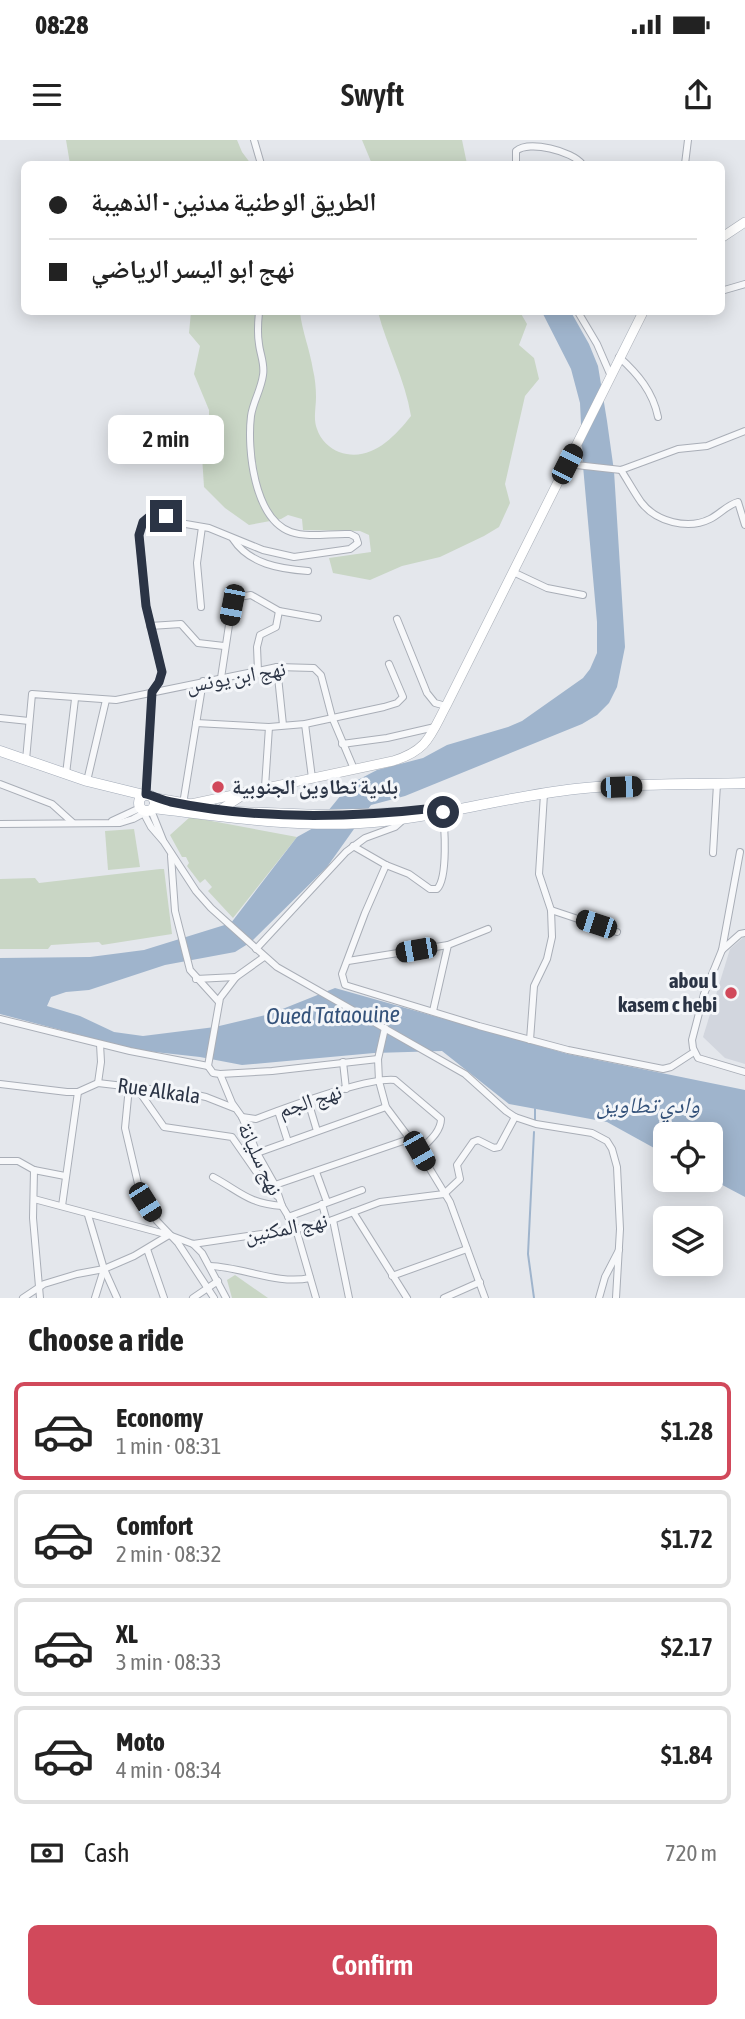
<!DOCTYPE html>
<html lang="en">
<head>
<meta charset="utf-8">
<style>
  :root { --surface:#fff; --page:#f2f2f2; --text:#222; --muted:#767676; --line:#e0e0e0; --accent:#d1495b }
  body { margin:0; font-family:"Asap Condensed","Noto Naskh Arabic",sans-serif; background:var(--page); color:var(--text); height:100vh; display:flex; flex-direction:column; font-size:26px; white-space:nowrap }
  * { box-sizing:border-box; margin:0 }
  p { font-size:23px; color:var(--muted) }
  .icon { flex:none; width:38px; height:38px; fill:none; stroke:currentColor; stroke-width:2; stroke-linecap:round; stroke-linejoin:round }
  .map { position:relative; height:1158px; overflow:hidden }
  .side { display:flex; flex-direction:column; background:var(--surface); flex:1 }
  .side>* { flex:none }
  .guide { position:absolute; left:21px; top:21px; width:704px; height:154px; border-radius:10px; box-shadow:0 4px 18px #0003; display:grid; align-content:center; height:154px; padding:0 28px; background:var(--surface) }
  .fabs { position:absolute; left:653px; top:982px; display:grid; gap:14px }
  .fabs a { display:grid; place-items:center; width:70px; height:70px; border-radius:10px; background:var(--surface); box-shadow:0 4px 18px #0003; font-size:35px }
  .end { position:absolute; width:32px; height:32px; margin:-16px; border:9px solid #2b3445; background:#fff; box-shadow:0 0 0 4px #fff }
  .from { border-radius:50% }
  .bubble { position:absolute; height:49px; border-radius:10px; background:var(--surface); box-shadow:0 4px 18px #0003; font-size:23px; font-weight:600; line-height:49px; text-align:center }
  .car { position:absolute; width:21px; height:42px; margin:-21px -10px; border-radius:9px; box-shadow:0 0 5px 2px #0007; background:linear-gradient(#222 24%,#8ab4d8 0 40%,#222 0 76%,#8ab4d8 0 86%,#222 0) }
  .guide b { display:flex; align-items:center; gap:24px; height:66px; font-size:26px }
  .guide b+b { border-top:2px solid var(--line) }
  .guide i { width:18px; height:18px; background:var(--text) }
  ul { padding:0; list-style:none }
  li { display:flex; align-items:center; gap:21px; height:98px; margin:0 14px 10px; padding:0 14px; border:4px solid var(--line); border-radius:10px }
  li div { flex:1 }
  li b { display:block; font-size:26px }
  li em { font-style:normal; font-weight:600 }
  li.current { border-color:var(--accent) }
  li>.icon { width:63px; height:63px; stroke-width:1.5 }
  h2 { padding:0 28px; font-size:32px; line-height:84px }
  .pay { display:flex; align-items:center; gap:18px; height:77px; padding:0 28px; font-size:26px }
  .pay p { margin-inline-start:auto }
  .action { display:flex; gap:14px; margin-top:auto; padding:14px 28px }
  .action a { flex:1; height:80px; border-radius:10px; background:var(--accent); color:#fff; font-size:28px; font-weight:600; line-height:80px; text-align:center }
  .status { display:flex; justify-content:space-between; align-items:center; height:49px; padding:0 35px; background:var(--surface); direction:ltr }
  .status svg { height:19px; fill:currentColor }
  header { display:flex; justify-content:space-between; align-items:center; height:91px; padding:0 28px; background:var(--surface); font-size:32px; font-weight:600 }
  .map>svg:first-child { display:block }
  .built { fill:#d2d6de }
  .green { fill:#c9d6c5 }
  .water { fill:#9fb4cc }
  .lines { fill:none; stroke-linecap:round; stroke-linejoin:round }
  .stream { stroke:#9fb4cc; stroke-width:2 }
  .street-casing { stroke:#a9aeb7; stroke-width:8 }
  .secondary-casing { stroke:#a9aeb7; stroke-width:10 }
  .primary-casing { stroke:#a3abb8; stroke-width:11 }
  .street { stroke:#f7f8fa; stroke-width:6 }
  .secondary { stroke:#fff; stroke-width:9 }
  .primary { stroke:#fff; stroke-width:10 }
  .route { stroke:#2b3445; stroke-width:9 }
  .poi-dot { fill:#d1495b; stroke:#f4f6f9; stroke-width:2.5 }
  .labels { text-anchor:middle; stroke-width:6; stroke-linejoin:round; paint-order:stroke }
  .street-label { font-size:21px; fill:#2b3445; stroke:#f4f6f9 }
  .poi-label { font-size:21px; font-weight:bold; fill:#2b3445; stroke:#f4f6f9; text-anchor:start }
  .water-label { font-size:23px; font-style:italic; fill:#34527a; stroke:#f4f6f9 }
</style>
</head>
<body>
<div class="status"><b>08:28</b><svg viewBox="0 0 49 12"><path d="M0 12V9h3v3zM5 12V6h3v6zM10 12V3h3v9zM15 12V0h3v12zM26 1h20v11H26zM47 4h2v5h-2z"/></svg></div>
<header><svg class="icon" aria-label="menu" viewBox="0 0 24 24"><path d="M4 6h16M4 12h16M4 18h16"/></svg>Swyft<svg class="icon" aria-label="share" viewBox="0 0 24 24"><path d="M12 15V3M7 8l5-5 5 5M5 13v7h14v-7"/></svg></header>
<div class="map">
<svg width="745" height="1158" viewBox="0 0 745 1158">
  <rect width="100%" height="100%" fill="#e4e7ec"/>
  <path class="built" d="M745,796V924L725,918L703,897L730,809Z"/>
  <g class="green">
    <path d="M66,0H237L242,12L251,24H70Z"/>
    <path d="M362,0H462L467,24H372Z"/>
    <path d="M191,172H300C302,191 310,210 313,230C315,238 316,248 316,257C316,268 313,279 317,289C320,299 330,309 339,312C369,323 393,299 411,276C405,239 387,207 378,172H520L527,184L519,205L534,218L539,239L525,256L505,344L510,363L499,387L484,396L440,417L402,426L370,440L333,433L329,418L371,412L369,395L360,391L303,390L302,379L288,375L281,379L249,385L225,368L204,347L202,316L209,299V270L194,234L200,206L189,193Z"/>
    <path d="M190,677L297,697L233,778L208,751L212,747L205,739L200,743L187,726L189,723L186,717H182L170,695Z"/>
    <path d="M134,689L140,727L108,730L105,691Z"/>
    <path d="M160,729H164L172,794L102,805L99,802L51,805L48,809H0V739L35,738L39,743Z"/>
    <path d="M235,1135L268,1158H232L227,1140Z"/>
  </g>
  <path class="water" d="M542,172H571L589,204L598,226L607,281L614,331L625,507L617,547L609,563L597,575L582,584L405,656L371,665L327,727L251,802L235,812L165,825L89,850L66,852L51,857L47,866L80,876L114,892L143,896L215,887L270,874L335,848L568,914L745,950V1057L711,1039L710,994H665V1014L607,982L509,964L442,911L374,913L242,925L200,917L137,910L0,874V818L90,817L144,810L231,783L297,697L315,687L350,644L377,630L423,618L447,605L508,587L522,581L583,538L590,529L597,513V482L583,326L580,263L571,229Z"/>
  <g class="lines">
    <g class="stream">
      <path d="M535,981V969"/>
      <path d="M534,992L528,1114L534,1158"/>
    </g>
    <defs>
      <g id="street">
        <path d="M254,0L261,24"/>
        <path d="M516,24V11C529,0 572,11 582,24"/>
        <path d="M685,24L688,0"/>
        <path d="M721,151L745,144"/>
        <path d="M578,172L597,204L610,234"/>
        <path d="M619,217C638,234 653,252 658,277"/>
        <path d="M567,324L621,330L678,309L707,306L745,291"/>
        <path d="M621,330C628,341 634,352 641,362C656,382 688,390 710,379C720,374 727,365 738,362L745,385"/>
        <path d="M233,399C249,424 280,429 308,431"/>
        <path d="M513,432L547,448L583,455"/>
        <path d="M201,467L197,423L202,387"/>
        <path d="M397,479L427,553L435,563L446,566"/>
        <path d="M150,486L181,484L198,503L224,506"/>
        <path d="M277,527L283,585"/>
        <path d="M258,531L257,507L260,495L276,487L279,471"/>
        <path d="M221,538L232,465L238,457L251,455L279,471L318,478"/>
        <path d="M0,578L29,581"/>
        <path d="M196,583L269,587L305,584L384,567L397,563L403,557L389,524"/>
        <path d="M305,584L312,638"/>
        <path d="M342,604L387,598L435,587"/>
        <path d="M26,620L32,554L116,560L277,527L314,528L321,535L332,577L354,629"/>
        <path d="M66,634L75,559"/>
        <path d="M87,641L106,560"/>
        <path d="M0,644L52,664L72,682"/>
        <path d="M265,647L269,587"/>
        <path d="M146,654L152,552L159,542L162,532L146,466L139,395L143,382L154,375L166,376L180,383L209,388L263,410L294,417L350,409L358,403L356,397L350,394C331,393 309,398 291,392C254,379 247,309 251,276C253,262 261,250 263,235C265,224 260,214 259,204C257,193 258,182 259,172"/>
        <path d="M183,664L203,541"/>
        <path d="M142,670L151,687L164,702L196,751L211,768L277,827L465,934L506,971L515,977L536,984L592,993L607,1001L612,1009L617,1027L620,1089L616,1158"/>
        <path d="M151,670L163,700"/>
        <path d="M112,681L140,668"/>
        <path d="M0,684L120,683L133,679L146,672"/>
        <path d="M353,706L386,725L409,734L430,749H437C448,738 445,686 442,670"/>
        <path d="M740,712L722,810L704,854L692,900L693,908L698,918L745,932"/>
        <path d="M713,713L717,644"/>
        <path d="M171,716L175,771L190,830L219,862"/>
        <path d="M386,725L365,773L342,834L345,845L479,886L568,910L663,929L671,927L694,912"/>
        <path d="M551,770L617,792"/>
        <path d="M256,809L346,712L365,698L395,687L404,679"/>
        <path d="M722,810L740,794L745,793"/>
        <path d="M348,821L448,805"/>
        <path d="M196,839L236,837"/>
        <path d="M433,871L448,805L488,789"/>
        <path d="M0,879L130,911L208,926"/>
        <path d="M385,888L378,919L379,941L386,967L419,1011L450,1062L485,1158"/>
        <path d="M530,900L534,846L547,819L552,797L551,770L539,734L544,654"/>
        <path d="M343,922L346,949"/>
        <path d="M208,926L213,933L220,934L232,963L242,977L257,1013L275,1045L282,1066L296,1089L316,1158"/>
        <path d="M208,926L220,858L236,837L264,817"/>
        <path d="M220,934L272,931L378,919"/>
        <path d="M98,943L101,922L100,904"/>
        <path d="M0,944L67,952H78L98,943L192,954L206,957L234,968"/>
        <path d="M129,947L125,988L140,1052L157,1081L178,1103L214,1158"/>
        <path d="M136,947L164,987L232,997L264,1043L277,1056"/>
        <path d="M308,961L317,991"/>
        <path d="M278,971L288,1002"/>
        <path d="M242,977L256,979C285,968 368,937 395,940L441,979C441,992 428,1002 419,1011"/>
        <path d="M257,1013L386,967"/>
        <path d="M0,1021H18L34,1030L65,1036"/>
        <path d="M34,1030L33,1078L40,1158"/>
        <path d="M316,1032L327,1062"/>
        <path d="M213,1037C241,1052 247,1063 282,1066"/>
        <path d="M275,1045L409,999"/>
        <path d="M444,1054L460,1039L457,1025L473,1002L478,1000L494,1008L499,1007L515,977"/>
        <path d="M34,1059L169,1095L193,1104L296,1089L327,1082L380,1062L444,1054"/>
        <path d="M322,1064L327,1082"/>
        <path d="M62,1066L78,952"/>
        <path d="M353,1072L407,1158"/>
        <path d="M88,1075L104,1129L117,1158"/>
        <path d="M288,1077L362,1050"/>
        <path d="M333,1080L349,1158"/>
        <path d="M193,1104L202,1113L226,1158"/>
        <path d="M147,1109L164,1158"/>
        <path d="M210,1126C243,1127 277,1145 310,1138"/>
        <path d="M392,1136L467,1109"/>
        <path d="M23,1158L44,1144L77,1134L104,1129L134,1116L169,1095"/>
        <path d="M95,1158L104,1129"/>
        <path d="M193,1158L218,1141"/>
        <path d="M444,1158L480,1142"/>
        <path d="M599,1158L605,1137L619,1110"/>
      </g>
      <g id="secondary">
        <path d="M721,98L745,82"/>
        <path d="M191,664L393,621C428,610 430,596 446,566L643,172"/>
        <path d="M220,670L243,655"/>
      </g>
      <g id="primary">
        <path d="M0,611L87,641L144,655"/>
        <circle cx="147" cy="663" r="8"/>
        <path d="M153,658L212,668"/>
        <path d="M153,668C222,676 291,687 360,683C432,679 503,657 575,649C631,643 689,645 745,643"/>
        <path d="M237,672L320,675L397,673"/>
      </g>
    </defs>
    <use href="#street" class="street-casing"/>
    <use href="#secondary" class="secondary-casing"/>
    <use href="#primary" class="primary-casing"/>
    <use href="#street" class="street"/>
    <use href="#secondary" class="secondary"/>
    <use href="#primary" class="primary"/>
  </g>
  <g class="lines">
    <path class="route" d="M166,376L149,377L143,382L139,395L146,466L162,532L159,542L152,552L146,654C154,656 162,660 171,662C258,680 349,678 436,668L442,669L443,672"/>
  </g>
  <g class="poi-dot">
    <circle cx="218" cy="647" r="7"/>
    <circle cx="731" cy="853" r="7"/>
  </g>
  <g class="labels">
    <g class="street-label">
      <text transform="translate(236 537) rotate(-10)" y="7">نهج ابن يونس</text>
      <text transform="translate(159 951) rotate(8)" y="7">Rue Alkala</text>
      <text transform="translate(310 961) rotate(-18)" y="7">نهج الجم</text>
      <text transform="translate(260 1019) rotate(65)" y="7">نهج سليانة</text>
      <text transform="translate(286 1088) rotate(-11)" y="7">نهج المكنين</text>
    </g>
    <g class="poi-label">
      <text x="232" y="654">بلدية تطاوين الجنوبية</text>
      <text x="717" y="848" text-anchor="end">abou l<tspan x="717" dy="24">kasem c hebi</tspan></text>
    </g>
    <g class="water-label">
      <text transform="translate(333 875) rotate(-1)" y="8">Oued Tataouine</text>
      <text x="648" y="973">وادي تطاوين</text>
    </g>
  </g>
</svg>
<div class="fabs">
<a><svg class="icon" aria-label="locate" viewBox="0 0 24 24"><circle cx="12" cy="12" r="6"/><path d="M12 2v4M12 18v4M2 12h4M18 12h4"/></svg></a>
<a><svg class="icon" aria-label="layers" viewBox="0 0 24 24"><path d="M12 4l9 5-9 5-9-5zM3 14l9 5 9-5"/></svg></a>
</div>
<i class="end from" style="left:443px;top:672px"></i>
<i class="end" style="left:166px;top:376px"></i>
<div class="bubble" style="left:108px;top:275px;width:116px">2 min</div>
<i class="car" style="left:567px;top:324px;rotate:27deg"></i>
<i class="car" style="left:232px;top:465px;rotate:191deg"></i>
<i class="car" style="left:621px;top:647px;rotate:88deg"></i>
<i class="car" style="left:596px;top:784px;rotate:288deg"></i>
<i class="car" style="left:416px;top:810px;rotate:260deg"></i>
<i class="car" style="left:419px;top:1011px;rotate:150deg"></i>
<i class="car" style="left:145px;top:1062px;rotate:148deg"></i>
<div class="guide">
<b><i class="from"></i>الطريق الوطنية مدنين - الذهيبة</b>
<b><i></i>نهج ابو اليسر الرياضي</b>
</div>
</div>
<section class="side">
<h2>Choose a ride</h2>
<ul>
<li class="current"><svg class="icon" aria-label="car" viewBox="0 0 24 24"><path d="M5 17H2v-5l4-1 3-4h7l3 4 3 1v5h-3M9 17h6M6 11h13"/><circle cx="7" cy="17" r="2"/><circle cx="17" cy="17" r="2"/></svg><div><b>Economy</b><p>1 min · 08:31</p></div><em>$1.28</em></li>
<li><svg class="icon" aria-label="car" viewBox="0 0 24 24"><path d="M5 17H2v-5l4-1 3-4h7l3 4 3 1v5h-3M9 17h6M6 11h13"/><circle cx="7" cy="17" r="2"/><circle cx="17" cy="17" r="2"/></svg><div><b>Comfort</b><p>2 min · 08:32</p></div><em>$1.72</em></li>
<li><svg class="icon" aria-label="car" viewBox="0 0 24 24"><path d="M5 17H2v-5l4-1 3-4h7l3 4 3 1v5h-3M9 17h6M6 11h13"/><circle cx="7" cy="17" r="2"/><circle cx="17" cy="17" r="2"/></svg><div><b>XL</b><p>3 min · 08:33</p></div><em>$2.17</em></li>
<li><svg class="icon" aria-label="car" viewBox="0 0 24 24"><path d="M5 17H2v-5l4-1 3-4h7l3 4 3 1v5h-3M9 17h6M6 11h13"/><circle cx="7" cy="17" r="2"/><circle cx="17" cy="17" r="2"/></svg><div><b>Moto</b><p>4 min · 08:34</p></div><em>$1.84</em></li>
</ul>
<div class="pay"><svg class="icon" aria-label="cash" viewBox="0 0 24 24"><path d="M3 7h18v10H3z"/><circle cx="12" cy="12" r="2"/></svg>Cash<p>720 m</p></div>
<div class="action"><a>Confirm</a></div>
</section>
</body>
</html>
